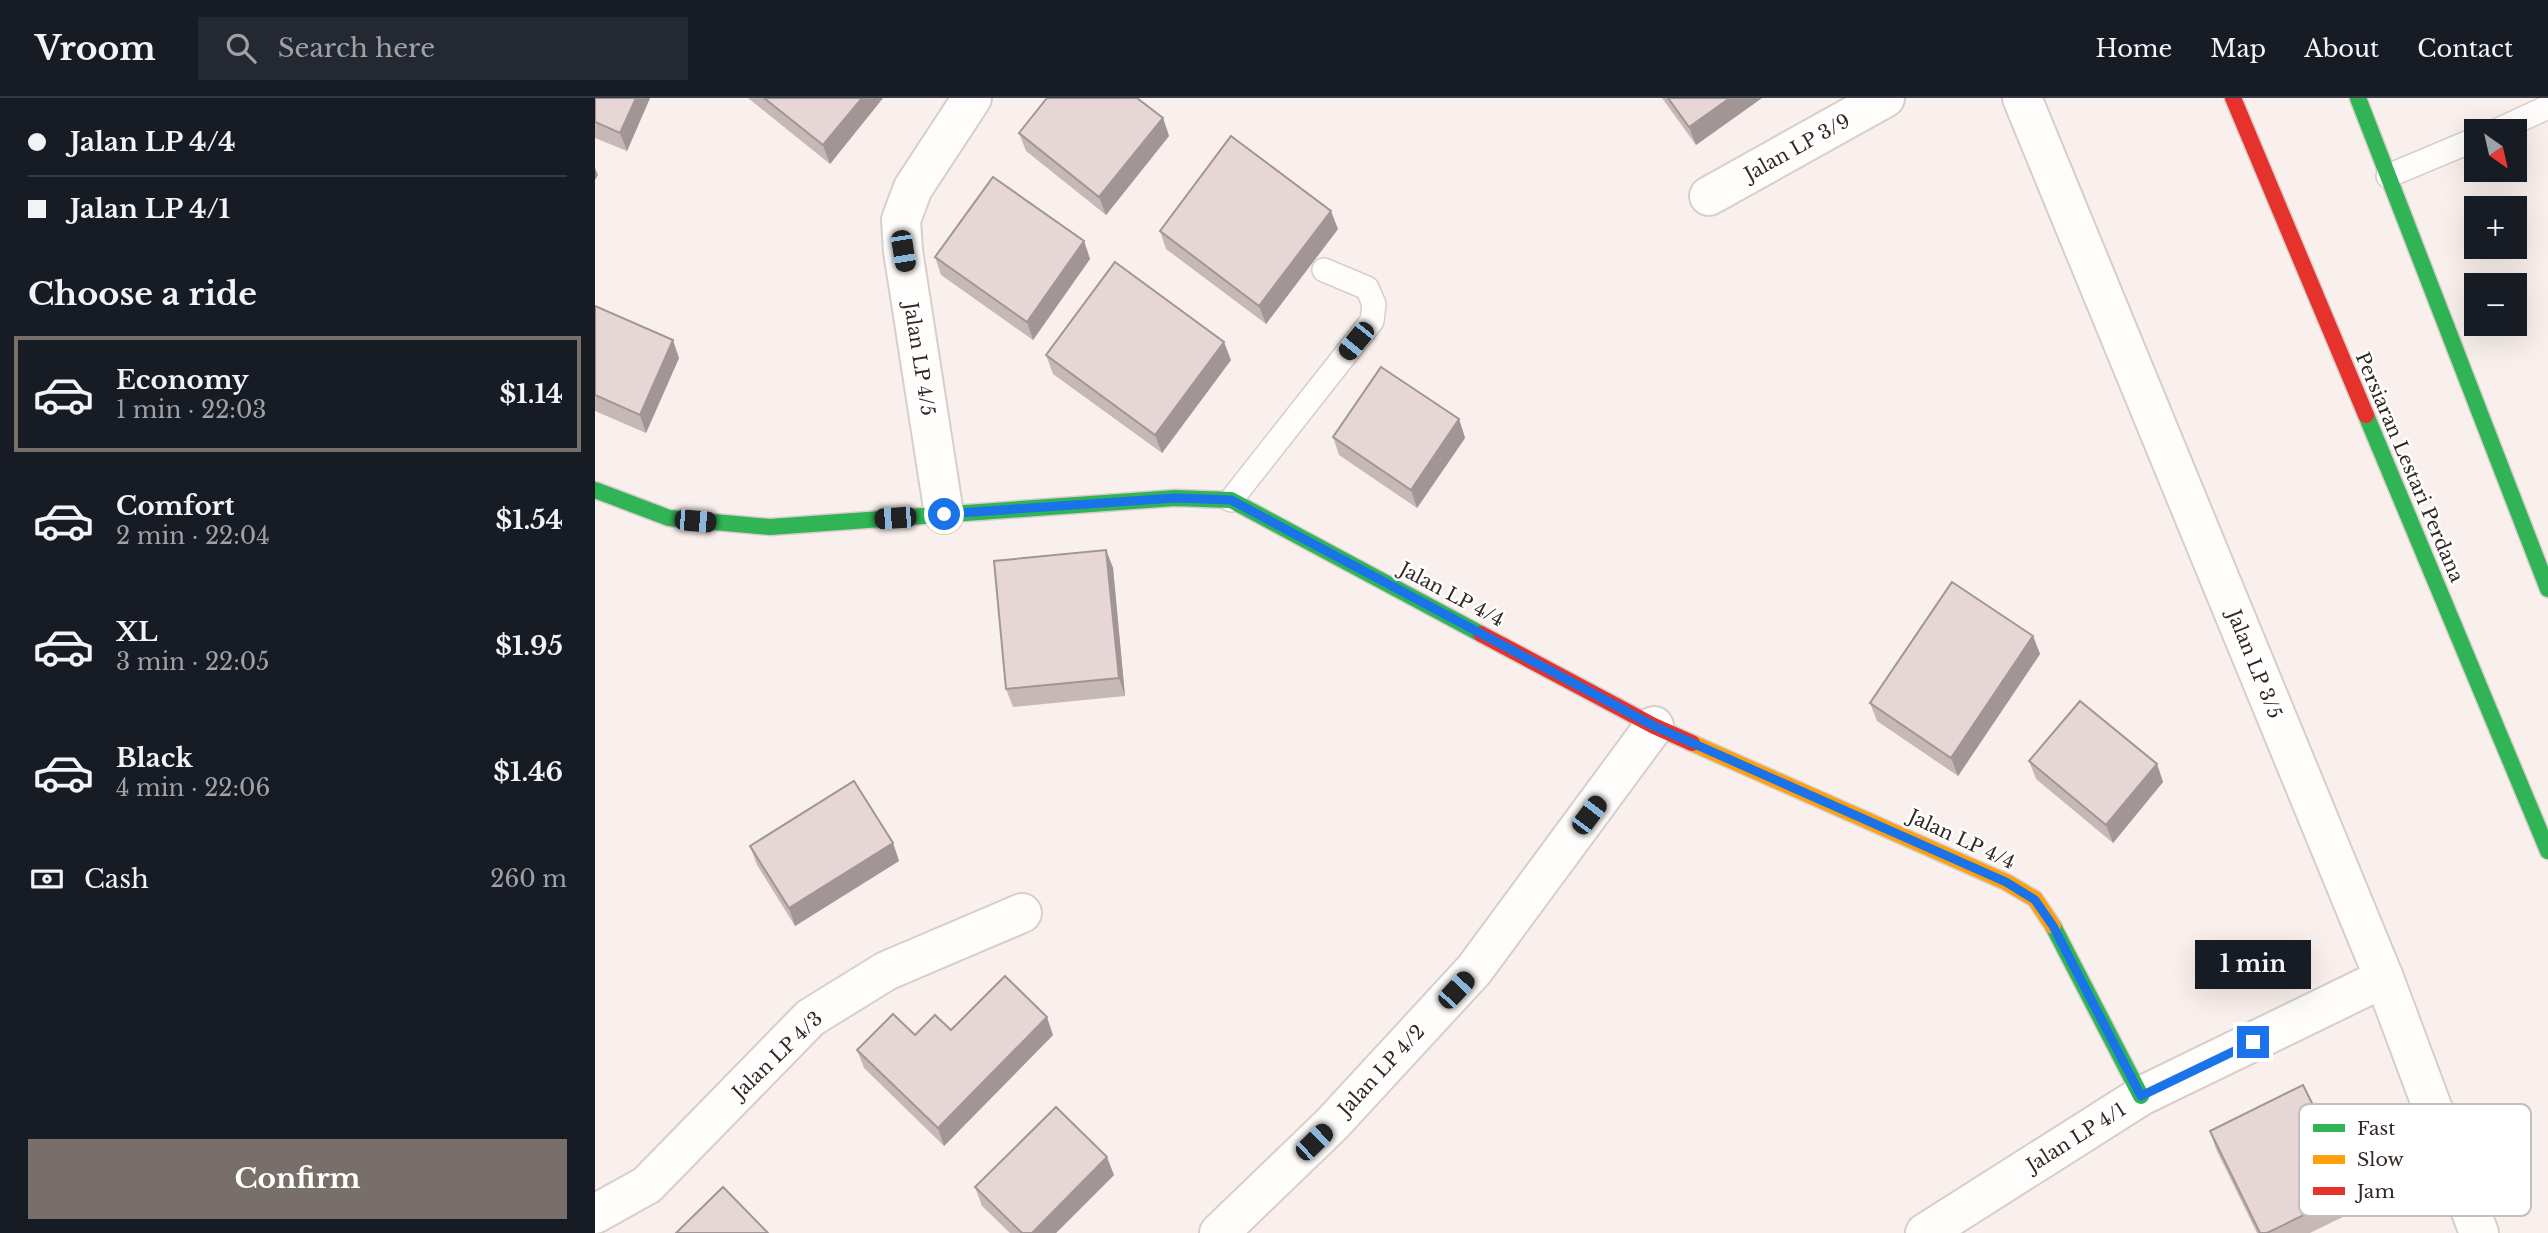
<!DOCTYPE html>
<html lang="en">
<head>
<meta charset="utf-8">
<style>
  :root { --surface:#171b24; --page:#242831; --text:#f1f3f6; --muted:#9ea1a6; --line:#363941; --accent:#786f6b }
  body { margin:0; font-family:"Libre Baskerville",serif; background:var(--page); color:var(--text); height:100vh; display:flex; flex-direction:column; font-size:26px; white-space:nowrap }
  * { box-sizing:border-box; margin:0 }
  p { font-size:23px; color:var(--muted) }
  .icon { flex:none; width:38px; height:38px; fill:none; stroke:currentColor; stroke-width:2; stroke-linecap:round; stroke-linejoin:round }
  .map { position:relative; flex:1; overflow:hidden }
  .side { display:flex; flex-direction:column; background:var(--surface); width:595px }
  .side>* { flex:none }
  .banner { display:grid; align-content:center; height:154px; padding:0 28px; background:var(--surface) }
  .needle { width:46px; rotate:146deg }
  .buttons { position:absolute; left:1869px; top:21px; display:grid; gap:14px }
  .buttons a { display:grid; place-items:center; width:63px; height:63px; border-radius:0px; background:var(--surface); box-shadow:0 7px 28px #0002; font-size:35px }
  .end { position:absolute; width:32px; height:32px; margin:-16px; border:9px solid #1a73e8; background:#fff; box-shadow:0 0 0 4px #fff }
  .from { border-radius:50% }
  .bubble { position:absolute; height:49px; border-radius:0px; background:var(--surface); box-shadow:0 7px 28px #0002; font-size:23px; font-weight:700; line-height:49px; text-align:center }
  .car { position:absolute; width:21px; height:42px; margin:-21px -10px; border-radius:9px; box-shadow:0 0 5px 2px #0007; background:linear-gradient(#222 24%,#8ab4d8 0 40%,#222 0 76%,#8ab4d8 0 86%,#222 0) }
  .banner b { display:flex; align-items:center; gap:24px; height:66px; font-size:26px }
  .banner b+b { border-top:2px solid var(--line) }
  .banner i { width:18px; height:18px; background:var(--text) }
  ul { padding:0; list-style:none }
  li { display:flex; align-items:center; gap:21px; height:116px; margin:0 14px 10px; padding:0 14px; border:4px solid transparent; border-radius:0px }
  li div { flex:1 }
  li b { display:block; font-size:26px }
  li em { font-style:normal; font-weight:700 }
  li.selected { border-color:var(--accent) }
  li>.icon { width:63px; height:63px; stroke-width:1.5 }
  h2 { padding:0 28px; font-size:32px; line-height:84px }
  .pay { display:flex; align-items:center; gap:18px; height:77px; padding:0 28px; font-size:26px }
  .pay p { margin-inline-start:auto }
  .action { display:flex; gap:14px; margin-top:auto; padding:14px 28px }
  .action a { flex:1; height:80px; border-radius:0px; background:var(--accent); color:#fff; font-size:28px; font-weight:700; line-height:80px; text-align:center }
  header { display:flex; align-items:center; gap:42px; box-sizing:border-box; height:98px; padding:0 35px; background:var(--surface); border-bottom:2px solid var(--line) }
  header strong { font-size:33px }
  nav { display:flex; gap:38px; margin-inline-start:auto; font-size:24px }
  .search { width:490px; height:63px; background:var(--page); display:flex; align-items:center; gap:18px; box-sizing:border-box; padding:0 24px; border-radius:0px; color:var(--muted); font-size:26px }
  main { display:flex; flex:1; min-height:0 }
  .map>svg:first-child { display:block }
  .lines { fill:none; stroke-linecap:round; stroke-linejoin:round }
  .lane-casing { stroke:#d7ceca; stroke-width:26 }
  .street-casing { stroke:#d7ceca; stroke-width:42 }
  .fast-casing { stroke:#d7ceca; stroke-width:19 }
  .slow-casing { stroke:#d7ceca; stroke-width:19 }
  .jam-casing { stroke:#d7ceca; stroke-width:19 }
  .lane { stroke:#fefdfc; stroke-width:23 }
  .street { stroke:#fefdfc; stroke-width:38 }
  .fast { stroke:#30b455; stroke-width:16 }
  .slow { stroke:#ff9f0a; stroke-width:16 }
  .jam { stroke:#e5322d; stroke-width:16 }
  .wall { fill:#c6b8b7 }
  .shaded-wall { fill:#a19695 }
  .building { fill:#e6d6d5; stroke:#a19695; stroke-width:2 }
  .route { stroke:#1a73e8; stroke-width:9 }
  .labels { text-anchor:middle; stroke-width:5; stroke-linejoin:round; paint-order:stroke }
  .street-label { font-size:19px; fill:#332925; stroke:#fff }
  .key { fill:#fff; stroke:#c2bfbe; stroke-width:2 }
  .key-label { font-size:19px; fill:#332925 }
</style>
</head>
<body>
<header>
<strong>Vroom</strong>
<div class="search"><svg class="icon" aria-label="search" viewBox="0 0 24 24"><circle cx="10" cy="10" r="6"/><path d="M15 15l6 6"/></svg>Search here</div>
<nav><a>Home</a><a>Map</a><a>About</a><a>Contact</a></nav>
</header>
<main>
<section class="side">
<div class="banner">
<b><i class="from"></i>Jalan LP 4/4</b>
<b><i></i>Jalan LP 4/1</b>
</div>
<h2>Choose a ride</h2>
<ul>
<li class="selected"><svg class="icon" aria-label="car" viewBox="0 0 24 24"><path d="M5 17H2v-5l4-1 3-4h7l3 4 3 1v5h-3M9 17h6M6 11h13"/><circle cx="7" cy="17" r="2"/><circle cx="17" cy="17" r="2"/></svg><div><b>Economy</b><p>1 min · 22:03</p></div><em>$1.14</em></li>
<li><svg class="icon" aria-label="car" viewBox="0 0 24 24"><path d="M5 17H2v-5l4-1 3-4h7l3 4 3 1v5h-3M9 17h6M6 11h13"/><circle cx="7" cy="17" r="2"/><circle cx="17" cy="17" r="2"/></svg><div><b>Comfort</b><p>2 min · 22:04</p></div><em>$1.54</em></li>
<li><svg class="icon" aria-label="car" viewBox="0 0 24 24"><path d="M5 17H2v-5l4-1 3-4h7l3 4 3 1v5h-3M9 17h6M6 11h13"/><circle cx="7" cy="17" r="2"/><circle cx="17" cy="17" r="2"/></svg><div><b>XL</b><p>3 min · 22:05</p></div><em>$1.95</em></li>
<li><svg class="icon" aria-label="car" viewBox="0 0 24 24"><path d="M5 17H2v-5l4-1 3-4h7l3 4 3 1v5h-3M9 17h6M6 11h13"/><circle cx="7" cy="17" r="2"/><circle cx="17" cy="17" r="2"/></svg><div><b>Black</b><p>4 min · 22:06</p></div><em>$1.46</em></li>
</ul>
<div class="pay"><svg class="icon" aria-label="cash" viewBox="0 0 24 24"><path d="M3 7h18v10H3z"/><circle cx="12" cy="12" r="2"/></svg>Cash<p>260 m</p></div>
<div class="action"><a>Confirm</a></div>
</section>
<div class="map">
<svg width="1953" height="1135" viewBox="0 0 1953 1135">
  <rect width="100%" height="100%" fill="#f9f0ed"/>
  <g class="lines">
    <defs>
      <g id="lane">
        <path d="M1901,33L1953,9"/>
        <path d="M1793,78L1881,41"/>
        <path d="M636,402L777,223L779,206L772,190L729,172"/>
      </g>
      <g id="street">
        <path d="M1427,0L1789,880L1884,1135"/>
        <path d="M1114,98L1290,0"/>
        <path d="M349,416L308,153L306,122L318,90L377,0"/>
        <path d="M0,1116L52,1087L215,920L291,873L427,815"/>
        <path d="M624,1135L737,1026L879,872L1059,628"/>
        <path d="M1330,1135L1546,998L1789,880"/>
      </g>
      <g id="fast">
        <path d="M1763,0L1953,491"/>
        <path d="M1771,317L1953,753"/>
        <path d="M0,392L74,420L175,429L580,400L636,402L886,536"/>
        <path d="M1458,828L1546,998"/>
      </g>
      <path id="slow" d="M1097,645L1411,784L1440,801L1458,828"/>
      <g id="jam">
        <path d="M1638,0L1771,317"/>
        <path d="M886,536L1059,628L1097,645"/>
      </g>
    </defs>
    <use href="#lane" class="lane-casing"/>
    <use href="#street" class="street-casing"/>
    <use href="#fast" class="fast-casing"/>
    <use href="#slow" class="slow-casing"/>
    <use href="#jam" class="jam-casing"/>
    <use href="#lane" class="lane"/>
    <use href="#street" class="street"/>
    <use href="#fast" class="fast"/>
    <use href="#slow" class="slow"/>
    <use href="#jam" class="jam"/>
  </g>
  <g class="wall">
    <path d="M0,0H55L32,53L0,40Z"/>
    <path d="M153,0H288L235,66Z"/>
    <path d="M1067,0H1167L1101,47Z"/>
    <path d="M568,20L574,38L511,117L431,53L424,35Z"/>
    <path d="M743,131L671,226L571,151L565,133Z"/>
    <path d="M489,143L495,161L438,242L346,177L340,159Z"/>
    <path d="M0,208L84,260L51,335L0,313Z"/>
    <path d="M451,257L636,262L567,355L458,276Z"/>
    <path d="M864,321L870,340L822,410L744,357L738,339Z"/>
    <path d="M511,452L518,470L530,598L418,609L411,591Z"/>
    <path d="M1438,538L1445,556L1363,678L1282,623L1275,605Z"/>
    <path d="M1434,663L1562,666L1568,684L1518,745L1441,681Z"/>
    <path d="M298,745L304,763L200,828L162,767L155,748Z"/>
    <path d="M356,932L458,937L349,1048L269,970L262,952L320,937Z"/>
    <path d="M1615,1033L1760,1092L1766,1110L1715,1135H1662L1621,1051Z"/>
    <path d="M519,1077L461,1135H415L387,1108L380,1089Z"/>
  </g>
  <g class="shaded-wall">
    <path d="M41,0H55L32,53L25,35Z"/>
    <path d="M267,0H288L235,66L228,47Z"/>
    <path d="M1135,0H1167L1101,47L1094,29Z"/>
    <path d="M568,20L574,38L511,117L504,99Z"/>
    <path d="M0,70L3,77L0,82Z"/>
    <path d="M736,113L743,131L671,226L664,208Z"/>
    <path d="M489,143L495,161L438,242L432,224Z"/>
    <path d="M78,242L84,260L51,335L45,317Z"/>
    <path d="M629,244L636,262L567,355L560,337Z"/>
    <path d="M864,321L870,340L822,410L816,392Z"/>
    <path d="M511,452L518,470L530,598L524,580Z"/>
    <path d="M1438,538L1445,556L1363,678L1356,660Z"/>
    <path d="M1562,666L1568,684L1518,745L1511,727Z"/>
    <path d="M298,745L304,763L200,828L194,810Z"/>
    <path d="M452,919L458,937L349,1048L343,1030Z"/>
    <path d="M512,1059L519,1077L461,1135H437Z"/>
  </g>
  <g class="building">
    <path d="M0,0H41L25,35L0,24Z"/>
    <path d="M169,0H267L228,47Z"/>
    <path d="M452,0H542L568,20L504,99L424,35Z"/>
    <path d="M1073,0H1135L1094,29Z"/>
    <path d="M636,38L736,113L664,208L565,133Z"/>
    <path d="M398,79L489,143L432,224L340,159Z"/>
    <path d="M520,164L629,244L560,337L451,257Z"/>
    <path d="M0,208L78,242L45,317L0,297Z"/>
    <path d="M786,269L864,321L816,392L738,339Z"/>
    <path d="M511,452L524,580L411,591L399,463Z"/>
    <path d="M1357,484L1438,538L1356,660L1275,605Z"/>
    <path d="M1485,603L1562,666L1511,727L1434,663Z"/>
    <path d="M259,683L298,745L194,810L155,748Z"/>
    <path d="M410,878L452,919L343,1030L262,952L298,916L320,937L340,917L356,932Z"/>
    <path d="M1708,987L1760,1092L1672,1135H1665L1615,1033Z"/>
    <path d="M461,1009L512,1059L437,1135H427L380,1089Z"/>
    <path d="M128,1089L173,1135H81Z"/>
  </g>
  <g class="lines">
    <path class="route" d="M349,416L580,400L636,402L1059,628L1411,784L1440,802L1458,828L1546,998L1658,944"/>
  </g>
  <g class="labels">
    <g class="street-label">
      <text transform="translate(1202 49) rotate(-29)" y="7">Jalan LP 3/9</text>
      <text transform="translate(325 261) rotate(81)" y="7">Jalan LP 4/5</text>
      <text transform="translate(1815 369) rotate(67)" y="7">Persiaran Lestari Perdana</text>
      <text transform="translate(857 496) rotate(28)" y="7">Jalan LP 4/4</text>
      <text transform="translate(1660 566) rotate(68)" y="7">Jalan LP 3/5</text>
      <text transform="translate(1367 741) rotate(25)" y="7">Jalan LP 4/4</text>
      <text transform="translate(182 957) rotate(-44)" y="7">Jalan LP 4/3</text>
      <text transform="translate(786 972) rotate(-47)" y="7">Jalan LP 4/2</text>
      <text transform="translate(1481 1039) rotate(-32)" y="7">Jalan LP 4/1</text>
    </g>
  </g>
  <rect x="1704" y="1006" width="232" height="112" rx="10" class="key"/>
  <rect x="1718" y="1026" width="32" height="8" fill="#30b455"/>
  <rect x="1718" y="1057" width="32" height="9" fill="#ff9f0a"/>
  <rect x="1718" y="1089" width="32" height="8" fill="#e5322d"/>
  <g class="key-label">
    <text x="1762" y="1037">Fast</text>
    <text x="1762" y="1068">Slow</text>
    <text x="1762" y="1100">Jam</text>
  </g>
</svg>
<div class="buttons">
<a><svg class="needle" viewBox="-14 -14 28 28"><path d="M0-13l5 13h-10z" fill="#e53935"/><path d="M0 13l5-13h-10z" fill="#9ea1a6"/></svg></a>
<a>+</a>
<a>−</a>
</div>
<i class="end from" style="left:349px;top:416px"></i>
<i class="end" style="left:1658px;top:944px"></i>
<div class="bubble" style="left:1600px;top:842px;width:116px">1 min</div>
<i class="car" style="left:308px;top:153px;rotate:171deg"></i>
<i class="car" style="left:761px;top:243px;rotate:219deg"></i>
<i class="car" style="left:300px;top:420px;rotate:266deg"></i>
<i class="car" style="left:100px;top:423px;rotate:95deg"></i>
<i class="car" style="left:994px;top:717px;rotate:37deg"></i>
<i class="car" style="left:861px;top:892px;rotate:43deg"></i>
<i class="car" style="left:719px;top:1044px;rotate:46deg"></i>
</div>
</main>
</body>
</html>
